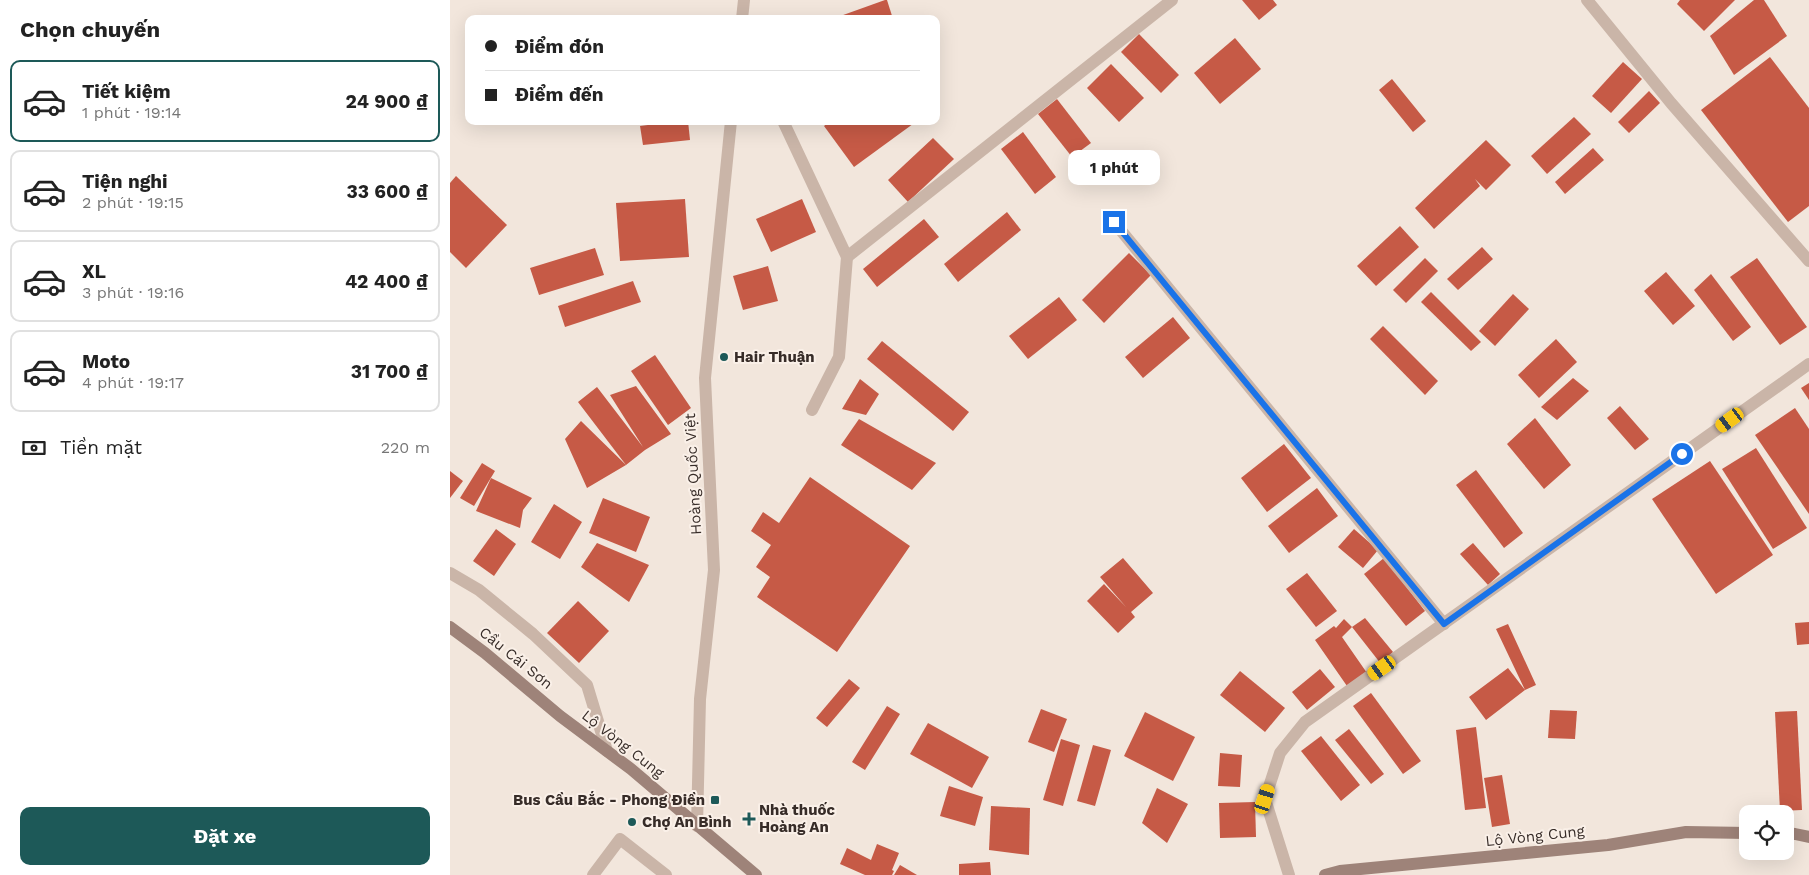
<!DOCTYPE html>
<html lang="vi">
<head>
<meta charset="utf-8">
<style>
  :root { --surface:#fff; --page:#f6f6f6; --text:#222; --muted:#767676; --line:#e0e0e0; --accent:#1d5958 }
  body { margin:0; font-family:"Work Sans",sans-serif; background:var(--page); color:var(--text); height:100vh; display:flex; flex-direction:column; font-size:19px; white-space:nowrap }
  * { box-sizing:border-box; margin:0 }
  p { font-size:16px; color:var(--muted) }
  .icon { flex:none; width:28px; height:28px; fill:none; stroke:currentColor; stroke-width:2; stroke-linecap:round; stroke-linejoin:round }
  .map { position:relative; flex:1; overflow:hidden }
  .details { display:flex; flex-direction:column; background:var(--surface); width:450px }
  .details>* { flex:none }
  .hud { position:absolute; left:15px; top:15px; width:475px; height:110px; border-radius:10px; box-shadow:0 5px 20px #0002; display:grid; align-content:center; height:110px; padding:0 20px; background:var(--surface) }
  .fabs { position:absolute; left:1289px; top:805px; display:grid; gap:10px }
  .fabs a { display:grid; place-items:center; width:55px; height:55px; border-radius:10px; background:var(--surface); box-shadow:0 5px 20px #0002; font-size:25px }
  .end { position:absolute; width:22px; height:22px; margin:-11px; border:6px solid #1a73e8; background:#fff; box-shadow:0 0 0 2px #fff }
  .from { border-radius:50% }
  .bubble { position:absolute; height:35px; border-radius:10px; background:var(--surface); box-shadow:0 5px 20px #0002; font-size:16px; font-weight:700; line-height:35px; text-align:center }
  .car { position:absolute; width:15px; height:30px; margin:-15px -8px; border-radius:6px; box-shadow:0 0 4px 1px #0007; background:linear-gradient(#f5c518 24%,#345 0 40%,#f5c518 0 76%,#345 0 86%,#f5c518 0) }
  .hud b { display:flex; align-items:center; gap:18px; height:48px; font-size:19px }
  .hud b+b { border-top:1px solid var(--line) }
  .hud i { width:12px; height:12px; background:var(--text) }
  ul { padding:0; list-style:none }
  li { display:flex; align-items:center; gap:15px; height:82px; margin:0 10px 8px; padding:0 10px; border:2px solid var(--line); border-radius:10px }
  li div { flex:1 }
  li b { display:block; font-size:19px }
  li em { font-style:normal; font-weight:700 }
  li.active { border-color:var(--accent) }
  li>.icon { width:45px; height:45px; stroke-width:1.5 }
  h2 { padding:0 20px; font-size:22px; line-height:60px }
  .pay { display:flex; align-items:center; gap:12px; height:55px; padding:0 20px; font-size:19px }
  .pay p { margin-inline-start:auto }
  .button { display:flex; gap:10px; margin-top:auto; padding:10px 20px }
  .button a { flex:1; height:58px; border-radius:10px; background:var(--accent); color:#fff; font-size:20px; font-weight:700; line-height:58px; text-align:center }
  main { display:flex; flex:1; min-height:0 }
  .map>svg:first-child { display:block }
  .building { fill:#c65a46 }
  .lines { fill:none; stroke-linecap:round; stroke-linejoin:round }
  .service { stroke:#cab5a8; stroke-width:12 }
  .minor { stroke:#cab5a8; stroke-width:12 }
  .tertiary { stroke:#cab5a8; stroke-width:12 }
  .secondary { stroke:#9e8379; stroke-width:12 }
  .route { stroke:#1a73e8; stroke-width:6 }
  .poi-dot { fill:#1d5958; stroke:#faf0e8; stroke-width:2 }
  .labels { text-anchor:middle; stroke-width:4; stroke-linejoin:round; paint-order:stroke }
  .poi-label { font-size:15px; font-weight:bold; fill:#372c28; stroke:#faf0e8; text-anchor:start }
  .street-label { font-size:15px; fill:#372c28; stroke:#faf0e8 }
</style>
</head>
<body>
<main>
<section class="details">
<h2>Chọn chuyến</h2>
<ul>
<li class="active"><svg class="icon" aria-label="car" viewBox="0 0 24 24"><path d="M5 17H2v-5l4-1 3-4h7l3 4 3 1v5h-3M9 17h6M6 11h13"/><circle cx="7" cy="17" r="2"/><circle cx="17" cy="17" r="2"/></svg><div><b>Tiết kiệm</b><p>1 phút · 19:14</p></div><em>24 900 ₫</em></li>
<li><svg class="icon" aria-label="car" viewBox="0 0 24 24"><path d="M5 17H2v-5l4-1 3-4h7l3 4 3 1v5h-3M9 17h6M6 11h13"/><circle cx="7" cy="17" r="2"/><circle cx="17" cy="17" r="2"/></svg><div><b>Tiện nghi</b><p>2 phút · 19:15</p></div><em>33 600 ₫</em></li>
<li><svg class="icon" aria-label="car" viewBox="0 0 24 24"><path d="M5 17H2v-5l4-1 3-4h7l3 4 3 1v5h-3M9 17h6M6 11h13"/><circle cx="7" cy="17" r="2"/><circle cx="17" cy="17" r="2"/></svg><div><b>XL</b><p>3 phút · 19:16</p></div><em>42 400 ₫</em></li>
<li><svg class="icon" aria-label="car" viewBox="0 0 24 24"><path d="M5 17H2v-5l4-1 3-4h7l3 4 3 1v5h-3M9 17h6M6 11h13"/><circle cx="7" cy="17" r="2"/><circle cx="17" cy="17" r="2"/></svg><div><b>Moto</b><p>4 phút · 19:17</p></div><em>31 700 ₫</em></li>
</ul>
<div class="pay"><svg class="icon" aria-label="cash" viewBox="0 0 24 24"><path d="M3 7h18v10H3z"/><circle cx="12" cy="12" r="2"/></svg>Tiền mặt<p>220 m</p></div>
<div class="button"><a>Đặt xe</a></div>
</section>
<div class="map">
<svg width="1359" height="875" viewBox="0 0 1359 875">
  <rect width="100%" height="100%" fill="#f2e6dc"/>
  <g class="building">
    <path d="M437,0L443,19H382L435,0Z"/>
    <path d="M792,0H823L827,5L809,20Z"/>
    <path d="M1230,0H1285L1254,31L1227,4Z"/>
    <path d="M1304,0H1314L1337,36L1284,75L1260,36Z"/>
    <path d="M689,34L729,75L711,93L671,52Z"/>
    <path d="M785,38L811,69L770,104L744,73Z"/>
    <path d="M1320,57L1359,108V206L1338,222L1251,110Z"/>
    <path d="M1173,62L1192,79L1161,113L1142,96Z"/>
    <path d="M661,64L694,98L669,122L637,88Z"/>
    <path d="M942,79L976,121L963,132L929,90Z"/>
    <path d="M1199,91L1210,103L1179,133L1168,122Z"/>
    <path d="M607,99L641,143L622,157L588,114Z"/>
    <path d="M1124,117L1141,134L1097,174L1081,156Z"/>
    <path d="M229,121H238L240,140L193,145L190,126Z"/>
    <path d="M380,121H467L404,167L374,126Z"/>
    <path d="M573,132L606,177L585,194L551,149Z"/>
    <path d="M483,138L504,159L458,202L438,180Z"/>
    <path d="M1036,140L1061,165L1036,190L1025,179L1030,186L984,229L965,208Z"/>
    <path d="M1143,148L1154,160L1115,194L1105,182Z"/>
    <path d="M6,176L57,225L16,268L0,252V183Z"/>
    <path d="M235,199L239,257L170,261L166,203Z"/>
    <path d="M352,199L366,232L321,252L306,219Z"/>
    <path d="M557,212L571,230L508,282L494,264Z"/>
    <path d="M474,219L489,237L427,287L413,269Z"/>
    <path d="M950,226L969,247L926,286L907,266Z"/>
    <path d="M1032,247L1043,259L1008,290L997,279Z"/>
    <path d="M145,248L154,275L89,295L80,268Z"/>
    <path d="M679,253L701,275L654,323L632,300Z"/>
    <path d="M975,258L988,271L956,303L943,290Z"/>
    <path d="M1307,258L1357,327L1330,345L1280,277Z"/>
    <path d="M318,266L328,301L293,310L283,276Z"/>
    <path d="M1216,272L1245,306L1223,325L1194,291Z"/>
    <path d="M1261,274L1301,327L1283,341L1244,290Z"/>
    <path d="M183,281L191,302L115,327L108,306Z"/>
    <path d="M981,292L1031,342L1021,351L971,302Z"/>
    <path d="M1063,294L1079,309L1045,346L1029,331Z"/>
    <path d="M609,297L627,320L578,359L559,336Z"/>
    <path d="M723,317L740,338L693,378L675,357Z"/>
    <path d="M933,326L988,381L975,395L920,339Z"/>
    <path d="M1106,339L1127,362L1089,398L1068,375Z"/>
    <path d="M432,341L519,412L503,431L417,359Z"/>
    <path d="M205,355L241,408L218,425L181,371Z"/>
    <path d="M1123,378L1139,391L1107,420L1091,407Z"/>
    <path d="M410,379L429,394L416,415L392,409Z"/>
    <path d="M1359,383V400L1351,388Z"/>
    <path d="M186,386L221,434L195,450L176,465L137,488L115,439L131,421L176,465L128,402L147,387L193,447L160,395Z"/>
    <path d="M1170,406L1199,439L1185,450L1157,418Z"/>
    <path d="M1345,408L1359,429V514L1305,435Z"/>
    <path d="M1085,418L1121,465L1094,489L1057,444Z"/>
    <path d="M409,419L486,463L462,490L391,445Z"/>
    <path d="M834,444L861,478L817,512L791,478Z"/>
    <path d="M1306,448L1357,528L1323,549L1272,469Z"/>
    <path d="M1260,461L1323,555L1266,594L1202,499Z"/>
    <path d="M32,463L45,471L24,506L10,498Z"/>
    <path d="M1026,470L1073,533L1054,548L1006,485Z"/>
    <path d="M0,471L13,481L0,498Z"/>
    <path d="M360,477L460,546L387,652L307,597L320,577L306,567L321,545L301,531L313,512L329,523Z"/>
    <path d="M41,478L82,498L73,510L70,528L26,511Z"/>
    <path d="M867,488L888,516L839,553L818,526Z"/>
    <path d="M153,498L200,517L186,552L139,533Z"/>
    <path d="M104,504L132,522L110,559L81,542Z"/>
    <path d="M46,529L66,544L44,576L23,561Z"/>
    <path d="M904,529L928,550L913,568L888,547Z"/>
    <path d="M147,543L199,565L179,602L131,567Z"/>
    <path d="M1023,543L1050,574L1038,585L1010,554Z"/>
    <path d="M673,558L703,593L681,612L685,617L668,633L637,601L654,584L676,607L650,577Z"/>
    <path d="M934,558L975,611L956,626L914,574Z"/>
    <path d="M857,573L887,611L866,627L836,589Z"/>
    <path d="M128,601L159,631L129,663L97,633Z"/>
    <path d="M915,618L943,652L931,664L902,627Z"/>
    <path d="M894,619L902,627L892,637L917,673L897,686L865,640L884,626L886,628Z"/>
    <path d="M1359,622V644L1347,645L1345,623Z"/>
    <path d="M1058,624L1086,685L1075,690L1036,720L1019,697L1058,668L1075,690L1046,629Z"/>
    <path d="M870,669L885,687L857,710L842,692Z"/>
    <path d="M790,671L835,708L815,732L770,695Z"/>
    <path d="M399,679L410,688L377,727L366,718Z"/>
    <path d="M921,693L971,761L953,774L903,706Z"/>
    <path d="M437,706L450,714L415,770L402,762Z"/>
    <path d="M591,709L617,719L604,752L578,742Z"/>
    <path d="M1100,710L1127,711L1125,739L1098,738Z"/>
    <path d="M1347,711L1352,810L1330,811L1325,712Z"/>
    <path d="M695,712L745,737L723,781L674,756Z"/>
    <path d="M478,723L539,757L522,788L460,754Z"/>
    <path d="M1026,727L1036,808L1015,810L1006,730Z"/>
    <path d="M899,729L934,774L921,784L885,740Z"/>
    <path d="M871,736L910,785L891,801L851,751Z"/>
    <path d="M611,739L630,745L613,806L593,800Z"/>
    <path d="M643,745L661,750L645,806L627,801Z"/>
    <path d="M770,753L792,755L790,787L768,786Z"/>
    <path d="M1052,775L1060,824L1042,827L1034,778Z"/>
    <path d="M499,786L533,797L525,826L490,816Z"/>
    <path d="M707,788L738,804L717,843L692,823Z"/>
    <path d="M805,802L806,837L770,838L769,803Z"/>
    <path d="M541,806L580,808L579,855L539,850Z"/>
    <path d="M427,844L449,853L442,870L444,871L442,875H415L390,864L397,848L421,860Z"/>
    <path d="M540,862L541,875H509V864Z"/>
    <path d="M450,865L467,875H444Z"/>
  </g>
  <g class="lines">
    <g class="service">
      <path d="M664,222L994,624"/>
      <path d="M143,875L170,839L216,875"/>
    </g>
    <g class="minor">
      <path d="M1137,0L1221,103L1359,261"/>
      <path d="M333,121L397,257L722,0"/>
      <path d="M362,410L389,357L397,257"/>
      <path d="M0,573L29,590L83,634L137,685L157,751"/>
      <path d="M839,875L815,799L830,753L855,722L1359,364"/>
    </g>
    <g class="tertiary">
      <path d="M292,19L294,0"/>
      <path d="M247,826L250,699L264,570L255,378L281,121"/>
    </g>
    <g class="secondary">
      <path d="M0,627L35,653L110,716L181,769L306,875"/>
      <path d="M1335,833L1345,834L1359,837"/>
      <path d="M875,875L890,871L1158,845L1236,832L1298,833"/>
    </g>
  </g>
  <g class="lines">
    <path class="route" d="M664,222L994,624L1232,454"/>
  </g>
  <g class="poi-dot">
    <circle cx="274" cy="357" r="5"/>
    <rect x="260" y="795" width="10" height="10" rx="2.5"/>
    <path d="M296.5 811.5h5v5h5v5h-5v5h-5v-5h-5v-5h5z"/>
    <circle cx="182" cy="822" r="5"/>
  </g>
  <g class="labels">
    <g class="poi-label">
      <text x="284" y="362">Hair Thuận</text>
      <text x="255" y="805" text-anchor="end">Bus Cầu Bắc - Phong Điền</text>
      <text x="309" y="815">Nhà thuốc<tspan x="309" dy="17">Hoàng An</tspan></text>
      <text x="192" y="827">Chợ An Bình</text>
    </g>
    <g class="street-label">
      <text transform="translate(243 474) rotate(-93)" y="5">Hoàng Quốc Việt</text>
      <text transform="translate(66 658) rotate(39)" y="5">Cầu Cái Sơn</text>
      <text transform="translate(173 744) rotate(38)" y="5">Lộ Vòng Cung</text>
      <text transform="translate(1085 836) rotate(-6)" y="5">Lộ Vòng Cung</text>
    </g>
  </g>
</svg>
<div class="fabs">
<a><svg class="icon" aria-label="locate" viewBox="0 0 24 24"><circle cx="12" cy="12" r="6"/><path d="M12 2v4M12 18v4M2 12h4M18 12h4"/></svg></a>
</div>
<i class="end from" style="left:1232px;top:454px"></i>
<i class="end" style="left:664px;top:222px"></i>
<div class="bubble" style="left:618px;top:150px;width:92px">1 phút</div>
<i class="car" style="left:1280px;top:420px;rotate:234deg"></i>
<i class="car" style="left:932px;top:668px;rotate:235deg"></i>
<i class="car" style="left:815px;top:799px;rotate:18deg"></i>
<div class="hud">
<b><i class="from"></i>Điểm đón</b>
<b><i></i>Điểm đến</b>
</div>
</div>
</main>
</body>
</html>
